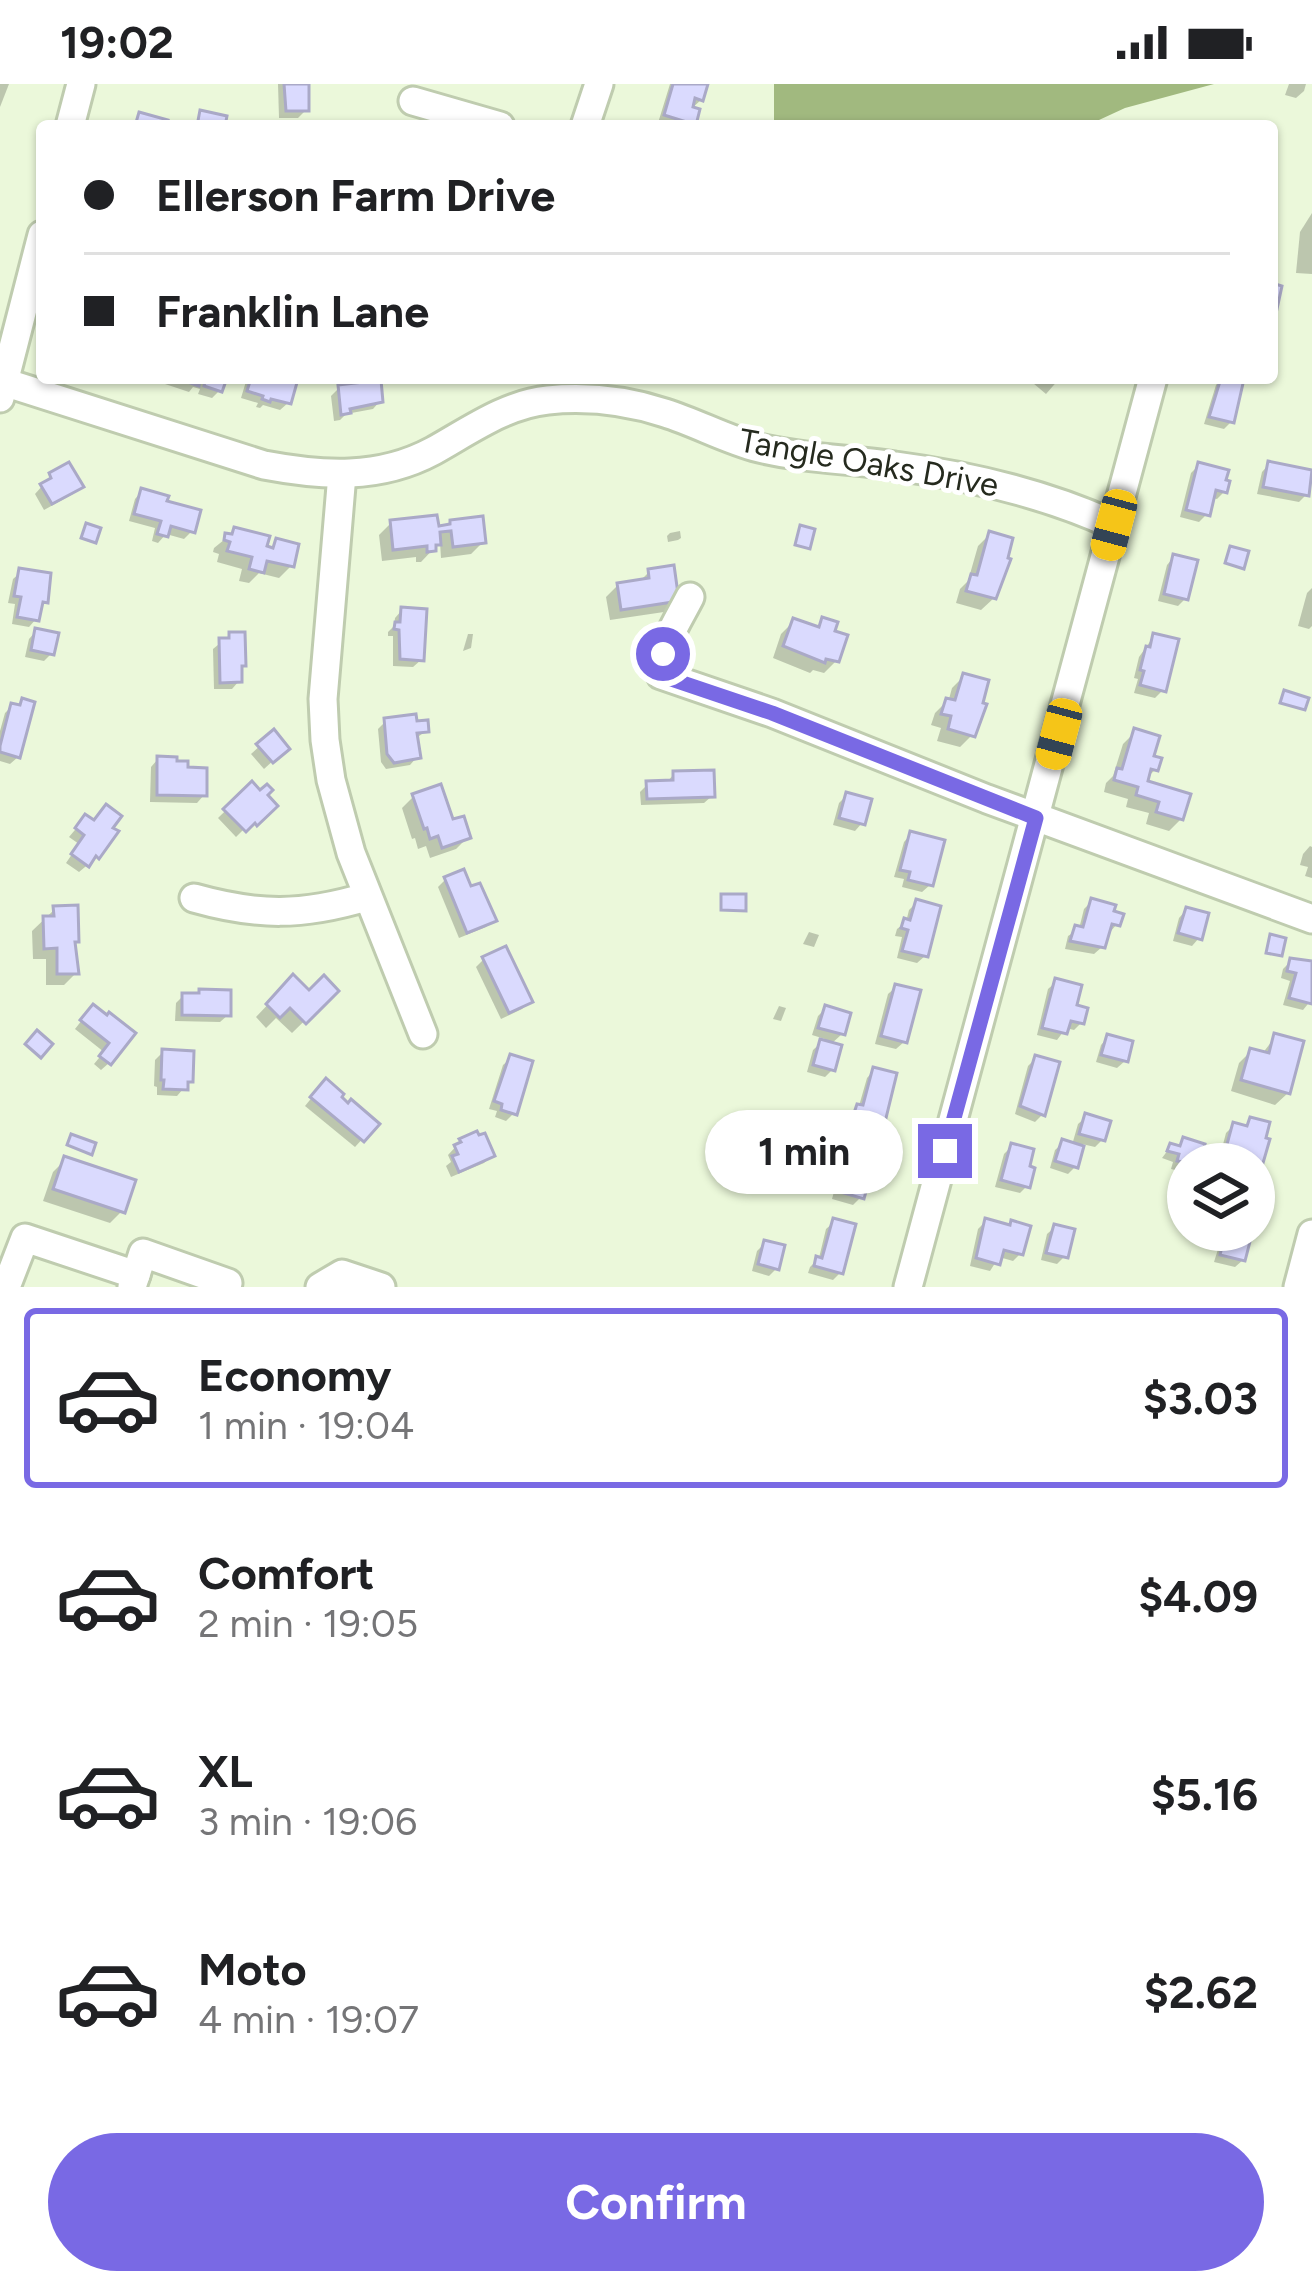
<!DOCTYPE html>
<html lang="en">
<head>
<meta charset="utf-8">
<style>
  :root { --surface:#fff; --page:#f6f6f6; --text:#202124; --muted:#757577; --line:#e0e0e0; --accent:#7969e4 }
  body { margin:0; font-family:Figtree,sans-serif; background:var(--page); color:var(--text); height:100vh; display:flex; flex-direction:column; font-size:45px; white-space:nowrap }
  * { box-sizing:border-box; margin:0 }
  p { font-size:39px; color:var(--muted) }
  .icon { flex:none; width:66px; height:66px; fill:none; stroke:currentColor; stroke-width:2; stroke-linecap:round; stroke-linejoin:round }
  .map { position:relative; height:1203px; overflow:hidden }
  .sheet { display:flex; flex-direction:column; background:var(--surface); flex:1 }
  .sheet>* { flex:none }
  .guide { position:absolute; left:36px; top:36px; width:1242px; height:264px; border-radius:12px; box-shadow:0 3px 9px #0004; display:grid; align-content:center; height:264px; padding:0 48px; background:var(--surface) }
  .fabs { position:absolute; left:1167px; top:1059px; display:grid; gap:24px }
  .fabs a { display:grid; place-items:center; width:108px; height:108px; border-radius:50%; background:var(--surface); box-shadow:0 3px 9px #0004; font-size:60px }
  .end { position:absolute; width:54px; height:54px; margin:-27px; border:15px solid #7969e4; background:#fff; box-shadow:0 0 0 6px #fff }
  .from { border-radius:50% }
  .bubble { position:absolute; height:84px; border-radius:42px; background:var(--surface); box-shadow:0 3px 9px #0004; font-size:39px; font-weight:700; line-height:84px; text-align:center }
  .car { position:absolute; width:36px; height:72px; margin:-36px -18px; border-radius:15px; box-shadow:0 0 9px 3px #0007; background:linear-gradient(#f5c518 24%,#345 0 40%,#f5c518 0 76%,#345 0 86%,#f5c518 0) }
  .guide b { display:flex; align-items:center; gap:42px; height:114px; font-size:45px }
  .guide b+b { border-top:3px solid var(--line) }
  .guide i { width:30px; height:30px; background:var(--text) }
  ul { padding:21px 0 0; list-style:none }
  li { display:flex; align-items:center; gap:36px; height:180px; margin:0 24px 18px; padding:0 24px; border:6px solid transparent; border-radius:12px }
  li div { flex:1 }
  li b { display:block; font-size:45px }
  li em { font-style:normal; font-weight:700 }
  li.current { border-color:var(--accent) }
  li>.icon { width:108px; height:108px; stroke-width:1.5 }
  .cta { display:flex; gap:24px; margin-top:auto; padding:24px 48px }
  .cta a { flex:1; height:138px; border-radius:72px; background:var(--accent); color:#fff; font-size:48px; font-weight:700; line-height:138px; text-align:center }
  .status { display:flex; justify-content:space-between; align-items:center; height:84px; padding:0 60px; background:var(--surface); direction:ltr }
  .status svg { height:33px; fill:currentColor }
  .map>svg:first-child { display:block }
  .water { fill:#a1b97f }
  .shadow { fill:#0003 }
  .building { fill:#dadafe; stroke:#aaa9c7; stroke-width:3 }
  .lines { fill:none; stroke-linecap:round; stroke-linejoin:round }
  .minor-casing { stroke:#bfccaf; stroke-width:33 }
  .minor { stroke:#fff; stroke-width:27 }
  .route { stroke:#7969e4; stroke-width:15 }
  .labels { text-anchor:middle; stroke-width:10; stroke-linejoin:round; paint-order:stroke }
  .street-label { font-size:33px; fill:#252a1e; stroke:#fff }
</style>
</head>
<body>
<div class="status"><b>19:02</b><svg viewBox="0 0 49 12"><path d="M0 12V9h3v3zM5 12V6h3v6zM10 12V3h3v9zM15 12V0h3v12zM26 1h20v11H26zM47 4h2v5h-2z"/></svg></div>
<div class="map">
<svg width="1312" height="1203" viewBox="0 0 1312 1203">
  <rect width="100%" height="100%" fill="#ebf8da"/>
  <path class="water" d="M774,0H1214L1125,24L1086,42H774Z"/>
  <g class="shadow">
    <path d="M0,0H9L0,23Z"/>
    <path d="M278,0H306V26L298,34H279Z"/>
    <path d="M670,0H705L701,16L691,25L693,39L690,42H669L658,39Z"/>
    <path d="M1289,0H1306L1304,7L1296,14L1285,11Z"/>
    <path d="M1312,129V190L1296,189L1300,148Z"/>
    <path d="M164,294H224L219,307L212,314L198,310L200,305L193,303L189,308L162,299Z"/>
    <path d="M247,294L294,297L288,319L280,326L263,321L260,324L256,323L258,319L241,314Z"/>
    <path d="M1027,294H1060L1046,310Z"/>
    <path d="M1222,294L1241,297L1232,337L1224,345L1204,340L1216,301Z"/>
    <path d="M339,304L380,317L373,325L346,330L340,336L334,337L331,312Z"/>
    <path d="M1269,380L1306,411L1299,418L1257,410L1262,388Z"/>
    <path d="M1199,381L1225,407L1217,415L1211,414L1207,430L1199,438L1180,433L1191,389Z"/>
    <path d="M51,392L80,402L73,410L44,426L35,410Z"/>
    <path d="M142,407L164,419L192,447L184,455L166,450L158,459L152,457L155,444L129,437L135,415Z"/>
    <path d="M391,439L436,445L447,444L483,458L471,470L441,474L440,458L421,478H416V473L382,477L379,451Z"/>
    <path d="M235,447L264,465L269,466L277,458L291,482L279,494L259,489L249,499L239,497L242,485L217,478L219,470L213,468L214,464Z"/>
    <path d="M680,447L681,454L678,456L668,458L667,452L670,449Z"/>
    <path d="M990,450L994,514L981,526L956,519L960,505L968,497L978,462Z"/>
    <path d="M1174,473L1186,514L1178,522L1158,517L1167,481Z"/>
    <path d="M21,488L45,518L39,524L36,535L29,543L12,540L15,520L8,519L13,495Z"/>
    <path d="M649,488L676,516L664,528L610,536L606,513L618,501L639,498Z"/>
    <path d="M1312,504V542L1309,545L1298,542L1307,509Z"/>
    <path d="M402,526L421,576L413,583L393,582V552H388V548L394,542L395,534Z"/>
    <path d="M823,536L836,577L824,589L813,586L810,589L773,574L781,550L793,538L815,545Z"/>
    <path d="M36,547L52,569L44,577L25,573L29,555Z"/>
    <path d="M468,550H473L471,564L463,567Z"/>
    <path d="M230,551L239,597L232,605H214L213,565Z"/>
    <path d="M1154,552L1163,606L1155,614L1134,609L1138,595L1134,594L1139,573Z"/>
    <path d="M964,592L979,622L972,651L960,663L937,657L941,644L931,641L935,629L949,615L952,604Z"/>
    <path d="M23,618L18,673L10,680L0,677V647L5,629L12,622L17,623Z"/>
    <path d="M386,637L426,647L415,655L417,673L410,681L386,685L381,678L378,645Z"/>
    <path d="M1135,648L1155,686L1142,698L1181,735L1169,747L1146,740L1149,729L1126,723L1128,715L1104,708L1106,699L1113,692L1123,660Z"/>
    <path d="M273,650L286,665L264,685L251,670Z"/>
    <path d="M158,675L204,711L197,719L150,718L151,683Z"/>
    <path d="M674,690L712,712L704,719L641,721L640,708L648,700L667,698Z"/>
    <path d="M252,701L274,722L248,747L245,744L236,753L218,734Z"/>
    <path d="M847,711L862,739L855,747L833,741L839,719Z"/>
    <path d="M414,712L452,739L468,753L456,765L430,774L426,762L418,765L415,754L412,755L402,724Z"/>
    <path d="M85,734L97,773L79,788L66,779L79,760L69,753Z"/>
    <path d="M911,750L930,801L922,808L902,803L904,795L894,793L904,758Z"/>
    <path d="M1310,762L1312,763V794L1305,792L1308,783L1300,781L1303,770Z"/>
    <path d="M446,795L470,806L494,836L486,843L459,854L438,803Z"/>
    <path d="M1092,817L1117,840L1110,848L1106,847L1102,863L1094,870L1065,865L1068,852L1079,845L1084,825Z"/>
    <path d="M917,818L925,872L917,879L897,874L902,853L895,852L897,845L906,838L909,826Z"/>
    <path d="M55,825L76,857L72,861L76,889L64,901H46V875H33L32,847Z"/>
    <path d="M1186,826L1199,854L1192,862L1173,857L1179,834Z"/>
    <path d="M809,848L819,851L814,863L803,860Z"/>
    <path d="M505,866L530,917L522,925L501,935L476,883L483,876Z"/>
    <path d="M1291,877L1312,880V915L1303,926L1283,921L1290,897L1281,894L1283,885Z"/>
    <path d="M293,894L309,910L335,907L292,949L276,934L266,944L256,933Z"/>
    <path d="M1056,898L1081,939L1074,946L1066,944L1057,956L1037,951L1048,905Z"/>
    <path d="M896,903L904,958L896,965L875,960L888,910Z"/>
    <path d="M183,912L228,931L220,938L175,937L176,919Z"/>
    <path d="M779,922L786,924L781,937L773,935Z"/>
    <path d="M825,925L842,950L830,961L832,986L825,993L807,988L813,966L825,955L812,951L818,932Z"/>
    <path d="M86,931L107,935L110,932L109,979L101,986L94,980L104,968L75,945Z"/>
    <path d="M1108,953L1125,977L1117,984L1096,978L1101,961Z"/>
    <path d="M1275,953L1288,1009L1275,1021L1231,1007L1239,979L1251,967L1262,970Z"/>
    <path d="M163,968L190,997L177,1012L157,1011V1003L154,1002L155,976Z"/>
    <path d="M511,974L514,1029L506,1037L495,1033L497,1027L489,1025L503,981Z"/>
    <path d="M1036,974L1042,1031L1035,1038L1015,1030L1028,982Z"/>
    <path d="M874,986L882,1036L875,1044L848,1037L859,1022L867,994Z"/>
    <path d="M318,1006L338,1014L376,1040L355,1063L305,1022Z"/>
    <path d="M1086,1033L1102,1056L1095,1063L1082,1060L1076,1082L1068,1090L1050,1084L1055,1066L1063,1059L1072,1061L1078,1040Z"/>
    <path d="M1250,1036L1259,1084L1254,1089V1080H1223L1225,1073L1220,1072L1226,1049L1234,1041L1243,1044Z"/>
    <path d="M808,1038L821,1061L813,1068L795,1063L800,1046Z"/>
    <path d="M461,1057L492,1071L484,1079L451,1093L446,1082L451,1078L448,1071Z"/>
    <path d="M1184,1057L1201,1062L1196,1080H1188L1187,1089L1171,1085L1173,1078L1162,1074L1171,1062L1177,1064Z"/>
    <path d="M1012,1062L1027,1102L1020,1109L995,1103L1004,1070Z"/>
    <path d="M851,1063L861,1113L853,1121L832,1115L844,1071Z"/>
    <path d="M65,1076L122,1127L110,1139L43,1117L53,1088Z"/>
    <path d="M986,1137L1008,1143L1021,1169L1013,1177L999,1173L990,1187L970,1182L978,1145Z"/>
    <path d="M834,1138L841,1188L833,1196L808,1189L810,1183L819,1174L826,1145Z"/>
    <path d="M1055,1143L1065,1172L1057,1180L1041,1176L1047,1150Z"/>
    <path d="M1219,1146H1250L1243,1176L1235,1183L1214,1178L1219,1162L1210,1160Z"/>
    <path d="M765,1159L777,1184L769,1192L752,1187L757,1167Z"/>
  </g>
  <g class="building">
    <path d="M284,0H309V27H286Z"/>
    <path d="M673,0H708L703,17L695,14L693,23L700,25L696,41L664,31Z"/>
    <path d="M200,26L227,32L225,42H197Z"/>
    <path d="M139,28L168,36L166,42H135Z"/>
    <path d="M1272,199L1282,202L1272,248Z"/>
    <path d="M176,294H227L222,308L204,302L205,298L200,296L199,302Z"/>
    <path d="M251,294L298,295L291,320L271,315L270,318L262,315L263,312L247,307Z"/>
    <path d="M1221,294L1244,295L1234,339L1209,333Z"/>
    <path d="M381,296L383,318L350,325L351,329L341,331L338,301Z"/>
    <path d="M1268,377L1312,386L1309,412L1263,403Z"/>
    <path d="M69,378L84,403L52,420L40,400L51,394L49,389Z"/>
    <path d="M1198,378L1229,386L1226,396L1230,397L1227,409L1216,406L1210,432L1186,426Z"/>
    <path d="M141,404L169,412L167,417L201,426L195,449L171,442L168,453L157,450L161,437L134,430Z"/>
    <path d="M437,431L439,442L450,440V436L483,432L486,459L453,463L451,447L440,448L441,461H436V467L427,468V462L393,466L390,436Z"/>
    <path d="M86,439L101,444L96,459L81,454Z"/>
    <path d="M800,441L815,445L810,465L795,461Z"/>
    <path d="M234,443L270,452L267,462L273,464L276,454L299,460L294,483L267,477L264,489L249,485L252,473L227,467L230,458L224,456L225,449L232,450Z"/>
    <path d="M989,447L1013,454L1008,474L1011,475L996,515L966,507L971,490L977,491Z"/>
    <path d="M1230,462L1249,467L1244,485L1225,479Z"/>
    <path d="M1173,470L1198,476L1188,516L1164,510Z"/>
    <path d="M674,481L679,517L621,526L617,499L649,494L648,485Z"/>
    <path d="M19,484L51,489L48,519L43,518L39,537L17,533L21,513L14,512Z"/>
    <path d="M401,523L427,525L424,577L400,575L399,546L394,545L395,538H400Z"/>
    <path d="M822,533L838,538L835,547L848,551L839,578L826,575L825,579L783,562L793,534L819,543Z"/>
    <path d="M35,544L59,549L54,571L31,566Z"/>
    <path d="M229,548H245L246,582H242V598L220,599L219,554H229Z"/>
    <path d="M1153,549L1179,555L1166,608L1140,601L1144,587L1140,586L1146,562L1150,563Z"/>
    <path d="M963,589L989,596L983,619L987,620L975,653L948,645L951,632L941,630L946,614L955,616Z"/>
    <path d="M1284,606L1309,614L1305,626L1280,619Z"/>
    <path d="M22,614L35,618L20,674L0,668V662L11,619L20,621Z"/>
    <path d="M416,630L417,637L428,636L429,648L417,649L421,674L394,679L387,670L384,634Z"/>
    <path d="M1134,644L1160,652L1154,672L1162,674L1158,687L1151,685L1148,697L1191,710L1183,736L1156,728L1159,718L1136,711L1138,703L1114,696L1117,684L1122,685Z"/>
    <path d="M274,645L290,665L273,679L256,660Z"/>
    <path d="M157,672L177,673V677H188V683L207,684V712L157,711Z"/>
    <path d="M714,686L715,713L647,715L646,697L673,696V687Z"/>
    <path d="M252,697L260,706L267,700L273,706L268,711L278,722L257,742L255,739L246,748L223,725Z"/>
    <path d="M441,700L453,735L464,732L471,754L442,764L438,752L430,755L427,744L424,745L412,710Z"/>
    <path d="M846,708L872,715L865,741L839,734Z"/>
    <path d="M106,720L122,732L113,744L119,747L99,775L96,772L89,783L71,770L84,751L75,744L85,730L94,736Z"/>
    <path d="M910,747L945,756L933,802L908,796L910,788L900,786Z"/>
    <path d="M464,785L471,802L480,799L497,837L467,849L444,793Z"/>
    <path d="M721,810H746V827L721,826Z"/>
    <path d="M1091,814L1116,821L1114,827L1124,830L1120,842L1112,840L1105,864L1070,857L1075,841L1083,843Z"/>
    <path d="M916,815L941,822L928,873L902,867L908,846L901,844L904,834L910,836Z"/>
    <path d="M78,821L79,858H75L79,890H57V864L44,865L43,832H54L53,822Z"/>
    <path d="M1186,823L1209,829L1202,856L1178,849Z"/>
    <path d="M1270,850L1286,854L1282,872L1266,869Z"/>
    <path d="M506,862L533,918L509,929L482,873Z"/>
    <path d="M1290,874L1312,877V920L1289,914L1296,889L1287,887Z"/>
    <path d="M293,890L309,906L324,891L339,907L306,940L290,924L280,934L266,920Z"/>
    <path d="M1055,894L1082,901L1077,921L1088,924L1084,940L1071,937L1067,950L1042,944Z"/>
    <path d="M895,900L921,906L907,959L881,952Z"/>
    <path d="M199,905L231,906V932L182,931V909H199Z"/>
    <path d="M93,920L107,931L109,928L136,949L111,981L99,972L109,959L80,936Z"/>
    <path d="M825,921L851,929L845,951L818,944Z"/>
    <path d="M37,946L53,960L41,974L25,960Z"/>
    <path d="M1274,949L1304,957L1290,1010L1241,996L1250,964L1269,969Z"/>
    <path d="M1107,950L1133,957L1128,978L1101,971Z"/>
    <path d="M820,955L842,961L835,987L813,981Z"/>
    <path d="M162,965L194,967L193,998H188V1006L163,1005L164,996H161Z"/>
    <path d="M510,970L533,977L517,1031L501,1026L502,1020L494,1017Z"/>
    <path d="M1035,971L1060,978L1045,1032L1020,1022Z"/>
    <path d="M873,983L897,989L885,1038L854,1029L857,1020L863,1021Z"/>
    <path d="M326,994L344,1010L342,1013L348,1019L351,1015L380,1040L364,1058L310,1013Z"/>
    <path d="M1085,1029L1111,1037L1105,1057L1079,1050Z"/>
    <path d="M1250,1033L1270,1038L1266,1054L1270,1055L1261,1086L1254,1084V1080L1227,1077L1230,1065L1226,1064L1233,1038L1247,1042Z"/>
    <path d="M807,1035L829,1041L823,1062L801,1056Z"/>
    <path d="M477,1047L479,1051L485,1049L495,1072L459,1088L452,1072L458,1070L454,1061L461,1058L459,1055Z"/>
    <path d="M71,1050L96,1059L92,1071L67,1061Z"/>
    <path d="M1183,1053L1205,1060L1199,1080L1177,1077L1179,1070L1167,1067L1170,1059L1180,1062Z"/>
    <path d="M1062,1055L1084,1062L1078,1084L1055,1077Z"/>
    <path d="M1011,1059L1034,1065L1030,1082L1035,1084L1030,1104L1001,1096Z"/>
    <path d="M851,1060L877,1067L864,1115L837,1107Z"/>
    <path d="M64,1072L136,1096L125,1129L53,1105Z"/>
    <path d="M833,1134L856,1140L843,1190L814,1182L816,1172L822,1174Z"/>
    <path d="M985,1134L1010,1141L1011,1136L1031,1142L1023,1171L1004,1166L1000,1181L976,1174Z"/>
    <path d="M1054,1140L1075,1145L1068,1174L1046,1169Z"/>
    <path d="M1217,1146H1253L1245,1177L1220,1171L1224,1154L1216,1152Z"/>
    <path d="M764,1156L785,1161L779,1186L758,1180Z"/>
  </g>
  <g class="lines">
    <defs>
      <g id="minor">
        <path d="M413,17L500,42"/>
        <path d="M70,42L81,0"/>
        <path d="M585,42L599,0"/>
        <path d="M4,298L264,381C322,392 379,396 433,367C469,347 506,320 548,316C588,312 628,317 665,329C697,339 727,356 759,364C804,375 850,375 895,382C971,392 1044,409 1114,441"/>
        <path d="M0,314L42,151"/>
        <path d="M342,390L323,615L325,656L331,696L351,769L423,950"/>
        <path d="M690,513C679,535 657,567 661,591L772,629L987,715L1312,835"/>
        <path d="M194,814C258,832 302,832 366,813"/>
        <path d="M6,1203L25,1154L136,1191"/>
        <path d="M132,1203L143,1169L228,1199"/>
        <path d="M320,1203L342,1190L381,1203"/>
        <path d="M908,1203L1153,294"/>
        <path d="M1298,1203L1312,1150"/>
      </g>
    </defs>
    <use href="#minor" class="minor-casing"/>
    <use href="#minor" class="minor"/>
  </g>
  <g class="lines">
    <path class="route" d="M663,570L658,584L662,591L668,594L772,629L1036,734L945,1067"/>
  </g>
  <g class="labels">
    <g class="street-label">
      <text transform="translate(869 378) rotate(10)" y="12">Tangle Oaks Drive</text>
    </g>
  </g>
</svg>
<div class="fabs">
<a><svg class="icon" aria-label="layers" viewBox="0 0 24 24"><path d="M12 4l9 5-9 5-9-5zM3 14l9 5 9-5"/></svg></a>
</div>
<i class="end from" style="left:663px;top:570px"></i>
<i class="end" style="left:945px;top:1067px"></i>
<div class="bubble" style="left:705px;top:1026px;width:198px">1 min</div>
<i class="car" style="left:1114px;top:441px;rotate:195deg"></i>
<i class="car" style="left:1059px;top:650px;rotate:195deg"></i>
<div class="guide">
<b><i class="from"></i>Ellerson Farm Drive</b>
<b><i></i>Franklin Lane</b>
</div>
</div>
<section class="sheet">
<ul>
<li class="current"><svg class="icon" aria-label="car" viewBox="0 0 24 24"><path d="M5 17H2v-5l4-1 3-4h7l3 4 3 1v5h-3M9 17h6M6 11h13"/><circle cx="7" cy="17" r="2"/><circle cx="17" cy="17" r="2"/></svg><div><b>Economy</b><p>1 min · 19:04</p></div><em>$3.03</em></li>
<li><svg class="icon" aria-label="car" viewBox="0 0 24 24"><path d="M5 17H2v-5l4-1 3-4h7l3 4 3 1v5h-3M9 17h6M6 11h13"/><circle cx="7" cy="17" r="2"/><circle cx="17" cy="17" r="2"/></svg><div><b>Comfort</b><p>2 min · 19:05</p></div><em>$4.09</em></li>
<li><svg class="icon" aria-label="car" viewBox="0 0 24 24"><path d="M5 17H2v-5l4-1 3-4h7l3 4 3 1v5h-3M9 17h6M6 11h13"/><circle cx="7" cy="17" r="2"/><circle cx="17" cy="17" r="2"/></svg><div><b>XL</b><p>3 min · 19:06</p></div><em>$5.16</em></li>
<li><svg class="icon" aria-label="car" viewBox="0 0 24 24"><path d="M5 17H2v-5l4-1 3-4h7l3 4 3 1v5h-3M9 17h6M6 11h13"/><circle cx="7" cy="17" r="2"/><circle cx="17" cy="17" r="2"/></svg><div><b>Moto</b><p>4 min · 19:07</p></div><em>$2.62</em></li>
</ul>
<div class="cta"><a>Confirm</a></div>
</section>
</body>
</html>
